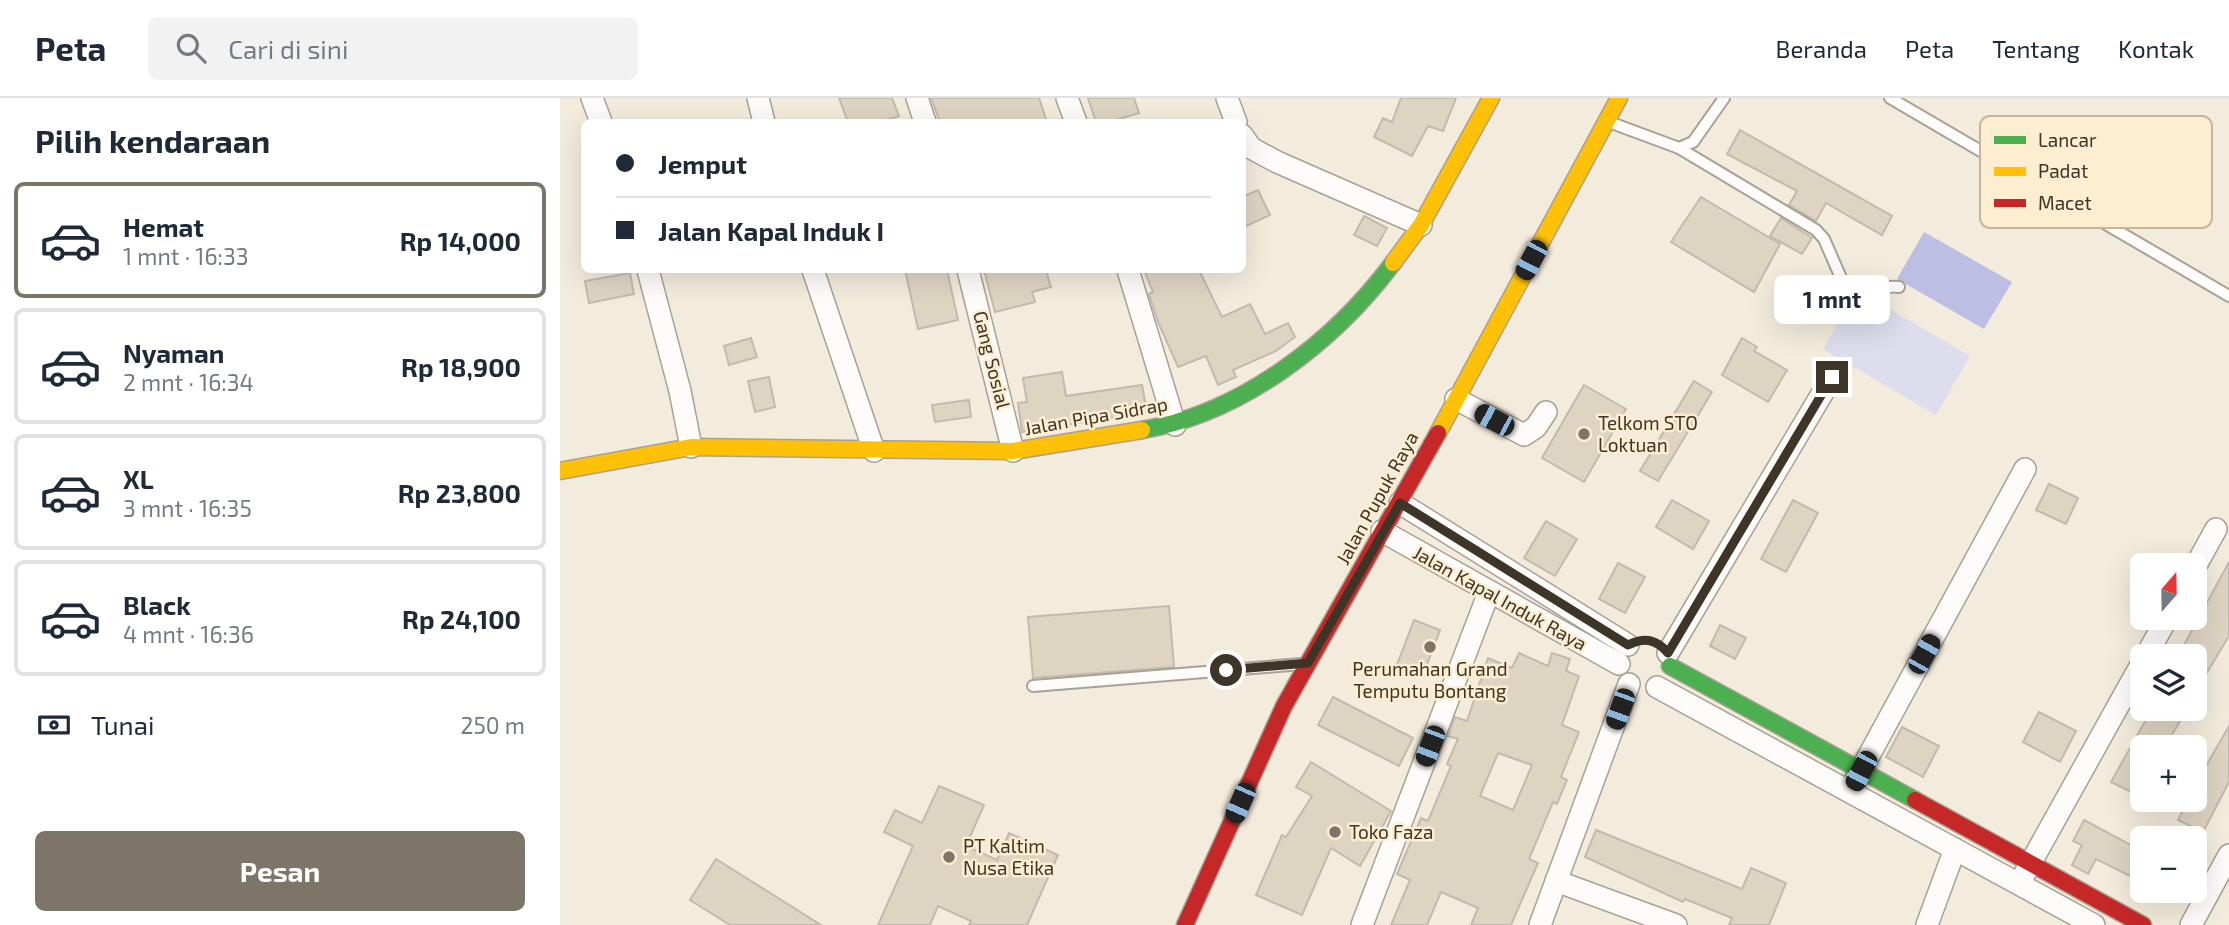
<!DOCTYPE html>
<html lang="id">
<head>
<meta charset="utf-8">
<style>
  :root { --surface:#fff; --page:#f2f2f3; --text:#1f2937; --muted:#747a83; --line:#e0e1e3; --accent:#7d7567 }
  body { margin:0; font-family:"Exo 2",sans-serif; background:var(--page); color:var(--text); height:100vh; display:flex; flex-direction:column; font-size:26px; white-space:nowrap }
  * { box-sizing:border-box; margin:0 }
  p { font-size:23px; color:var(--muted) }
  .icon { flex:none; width:38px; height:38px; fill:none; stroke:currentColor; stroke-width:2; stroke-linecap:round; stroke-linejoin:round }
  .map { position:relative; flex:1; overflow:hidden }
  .panel { display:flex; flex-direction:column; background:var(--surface); width:560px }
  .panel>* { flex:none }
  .hud { position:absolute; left:21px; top:21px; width:665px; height:154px; border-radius:10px; box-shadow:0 7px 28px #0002; display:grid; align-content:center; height:154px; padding:0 35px; background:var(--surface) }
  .needle { width:46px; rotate:20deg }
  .buttons { position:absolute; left:1570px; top:455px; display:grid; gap:14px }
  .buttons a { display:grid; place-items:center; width:77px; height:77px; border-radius:10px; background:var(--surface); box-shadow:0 7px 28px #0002; font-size:35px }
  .end { position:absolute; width:32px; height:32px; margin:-16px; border:9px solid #3d3528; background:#fff; box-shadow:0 0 0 4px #fff }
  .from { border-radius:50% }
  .bubble { position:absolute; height:49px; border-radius:10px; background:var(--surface); box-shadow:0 7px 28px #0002; font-size:23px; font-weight:700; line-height:49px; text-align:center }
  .car { position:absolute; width:21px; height:42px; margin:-21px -10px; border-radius:9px; box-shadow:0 0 5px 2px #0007; background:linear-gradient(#222 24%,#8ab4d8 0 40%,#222 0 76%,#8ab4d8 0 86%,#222 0) }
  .hud b { display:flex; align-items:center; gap:24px; height:66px; font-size:26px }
  .hud b+b { border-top:2px solid var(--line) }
  .hud i { width:18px; height:18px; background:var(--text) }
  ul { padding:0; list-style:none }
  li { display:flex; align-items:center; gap:21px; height:116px; margin:0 14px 10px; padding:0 21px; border:4px solid var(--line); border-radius:10px }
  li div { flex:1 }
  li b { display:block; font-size:26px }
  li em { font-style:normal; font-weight:700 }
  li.current { border-color:var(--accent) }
  li>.icon { width:63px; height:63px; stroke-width:1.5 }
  h2 { padding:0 35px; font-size:32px; line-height:84px }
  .pay { display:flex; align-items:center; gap:18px; height:77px; padding:0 35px; font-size:26px }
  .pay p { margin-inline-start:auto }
  .cta { display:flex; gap:14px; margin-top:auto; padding:14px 35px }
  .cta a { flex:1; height:80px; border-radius:10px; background:var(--accent); color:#fff; font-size:28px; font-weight:700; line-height:80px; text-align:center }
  header { display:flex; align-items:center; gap:42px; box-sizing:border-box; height:98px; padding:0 35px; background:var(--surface); border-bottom:2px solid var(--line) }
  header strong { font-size:33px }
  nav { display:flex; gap:38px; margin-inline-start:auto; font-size:24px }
  .search { width:490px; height:63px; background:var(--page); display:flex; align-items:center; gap:18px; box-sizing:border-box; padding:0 24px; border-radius:10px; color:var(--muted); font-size:26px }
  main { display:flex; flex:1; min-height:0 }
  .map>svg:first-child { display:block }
  .green { fill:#dedded }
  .water { fill:#bcbee3 }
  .building { fill:#ded4c2; stroke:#c2baad; stroke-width:2; fill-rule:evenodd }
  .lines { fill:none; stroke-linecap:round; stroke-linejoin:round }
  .lane-casing { stroke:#a8a194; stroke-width:14 }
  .street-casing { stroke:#a8a194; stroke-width:24 }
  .fast-casing { stroke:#a8a194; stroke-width:19 }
  .slow-casing { stroke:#a8a194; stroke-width:19 }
  .jam-casing { stroke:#a8a194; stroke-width:19 }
  .lane { stroke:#fdfcfa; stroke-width:10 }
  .street { stroke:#fdfcfa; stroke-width:21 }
  .fast { stroke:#4caf50; stroke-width:16 }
  .slow { stroke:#ffc107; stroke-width:16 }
  .jam { stroke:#c62828; stroke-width:16 }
  .route { stroke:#3d3528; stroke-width:9 }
  .poi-dot { fill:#7d7567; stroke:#fdeed2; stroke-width:2.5 }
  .labels { text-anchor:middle; stroke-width:5; stroke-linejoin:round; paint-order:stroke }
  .street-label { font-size:19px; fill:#3d3528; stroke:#fdeed2 }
  .poi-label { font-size:19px; fill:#3d3528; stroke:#fdeed2; text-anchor:start }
  .key { fill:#fdeed2; stroke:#c3b69f; stroke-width:2 }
  .key-label { font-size:19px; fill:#3d3528 }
</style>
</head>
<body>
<header>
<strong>Peta</strong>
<div class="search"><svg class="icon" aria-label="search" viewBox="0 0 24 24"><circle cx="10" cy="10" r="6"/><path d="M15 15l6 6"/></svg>Cari di sini</div>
<nav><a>Beranda</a><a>Peta</a><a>Tentang</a><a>Kontak</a></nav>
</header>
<main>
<section class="panel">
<h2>Pilih kendaraan</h2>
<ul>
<li class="current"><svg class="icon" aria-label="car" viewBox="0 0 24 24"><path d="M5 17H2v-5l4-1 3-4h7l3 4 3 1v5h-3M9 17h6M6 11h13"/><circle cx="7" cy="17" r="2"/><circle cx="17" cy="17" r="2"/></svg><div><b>Hemat</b><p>1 mnt · 16:33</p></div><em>Rp 14,000</em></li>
<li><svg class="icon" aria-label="car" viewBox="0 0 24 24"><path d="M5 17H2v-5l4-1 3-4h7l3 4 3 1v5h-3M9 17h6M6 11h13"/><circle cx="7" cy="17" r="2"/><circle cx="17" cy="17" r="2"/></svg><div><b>Nyaman</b><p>2 mnt · 16:34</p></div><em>Rp 18,900</em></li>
<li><svg class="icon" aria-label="car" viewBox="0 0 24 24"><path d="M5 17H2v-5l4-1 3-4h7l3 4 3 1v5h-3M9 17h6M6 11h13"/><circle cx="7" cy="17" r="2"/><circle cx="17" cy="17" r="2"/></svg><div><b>XL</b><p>3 mnt · 16:35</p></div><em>Rp 23,800</em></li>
<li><svg class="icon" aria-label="car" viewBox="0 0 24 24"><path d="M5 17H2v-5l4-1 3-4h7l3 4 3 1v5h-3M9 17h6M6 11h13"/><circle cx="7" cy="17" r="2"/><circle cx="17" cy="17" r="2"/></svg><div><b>Black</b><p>4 mnt · 16:36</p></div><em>Rp 24,100</em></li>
</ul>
<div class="pay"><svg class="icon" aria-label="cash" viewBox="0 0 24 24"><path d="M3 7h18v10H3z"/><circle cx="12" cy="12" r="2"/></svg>Tunai<p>250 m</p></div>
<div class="cta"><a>Pesan</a></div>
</section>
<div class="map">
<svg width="1669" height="827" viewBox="0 0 1669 827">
  <rect width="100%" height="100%" fill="#f3ebdc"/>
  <path class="green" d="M1297,192L1410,258L1376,317L1263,251Z"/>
  <path class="water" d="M1364,134L1452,184L1424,231L1337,181Z"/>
  <g class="building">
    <path d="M279,0H332L339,18L320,24H288Z"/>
    <path d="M371,0H479L487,24H380Z"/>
    <path d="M528,0H574L579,15L549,24H536Z"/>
    <path d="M841,0H896L883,33L868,28L852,58L814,39L823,20L832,24Z"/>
    <path d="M1180,32L1332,118L1322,137L1266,105L1256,123L1229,107L1237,93L1167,56Z"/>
    <path d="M698,92L710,117L682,130V99Z"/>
    <path d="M1141,99L1220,146L1194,194L1111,144Z"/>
    <path d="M804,118L827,130L817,148L794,137Z"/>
    <path d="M1221,120L1252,140L1242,156L1210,138Z"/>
    <path d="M345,172H387L398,222L358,231Z"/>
    <path d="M424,172H486L491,189L472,194L475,204L435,214Z"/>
    <path d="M584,172H639L662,219L690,206L705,236L728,225L735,239L716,253L673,272L676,279L658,287L646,258L618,269L598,224L589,196L593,194Z"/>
    <path d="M70,175L74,196L29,205L25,183Z"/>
    <path d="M191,240L197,259L169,267L164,248Z"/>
    <path d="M1182,240L1197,249L1194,253L1227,272L1208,304L1162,277Z"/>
    <path d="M502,274L506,298L582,287L587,314L462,334L458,305L467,304L463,280Z"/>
    <path d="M209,279L215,309L195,314L188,283Z"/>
    <path d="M1134,283L1152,294L1098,383L1080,373Z"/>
    <path d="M1024,287L1066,311L1024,384L982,360Z"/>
    <path d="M409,302L411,319L375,324L372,307Z"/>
    <path d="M1489,386L1518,400L1506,426L1476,412Z"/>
    <path d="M1112,402L1149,423L1133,451L1096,429Z"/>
    <path d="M1233,402L1258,415L1226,474L1201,461Z"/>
    <path d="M986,423L1017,441L995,478L964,460Z"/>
    <path d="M1669,464V538L1634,596V558H1618Z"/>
    <path d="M1058,465L1085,479L1065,515L1039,501Z"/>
    <path d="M609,508L614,569L473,580L468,519Z"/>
    <path d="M854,522L880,532L863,577L837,567Z"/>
    <path d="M1160,527L1186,540L1175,561L1150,548Z"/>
    <path d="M959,555L988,568L992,555L1010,561L1006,573L1019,578L1002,627L1019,634L1001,679L1007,682L997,706L993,704L969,761L978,765L951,827H911L918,810L881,794L867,827H831L850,782L837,776L861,720L868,723L891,668L887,666L898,641L888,638L895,619L907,623L928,560L952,570ZM938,655L972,667L953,712L920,698Z"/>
    <path d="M773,599L853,640L839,668L758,627Z"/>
    <path d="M1592,611H1627L1605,649H1582V687L1577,697L1551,684Z"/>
    <path d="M1479,614L1516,633L1500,664L1463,644Z"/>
    <path d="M1669,628V684L1643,734L1618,722L1628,702H1634V689Z"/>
    <path d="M1342,629L1379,648L1363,679L1326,659Z"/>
    <path d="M751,664L831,713L800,768L771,750L742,817L696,797L722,737L726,739L752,698L736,689Z"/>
    <path d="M379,688L424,707L406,748L437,762L449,735L498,757L467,827H409L411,823L378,808L370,827H318L353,748L324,734L335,712L362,725Z"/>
    <path d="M1524,722L1582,753V784L1536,761L1528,776L1512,767L1522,747L1513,743Z"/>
    <path d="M1036,732L1182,791L1191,770L1226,785L1209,827H1169L1172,820L1125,801L1123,804L1025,759Z"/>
    <path d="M156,761L261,827H170L130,802Z"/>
  </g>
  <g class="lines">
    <defs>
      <g id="lane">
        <path d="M1330,0L1669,198"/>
        <path d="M1049,24L1119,50L1133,44L1164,0"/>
        <path d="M1119,50L1256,132L1264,141L1285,189C1301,199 1320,186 1339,189"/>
        <path d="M473,588L742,566"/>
      </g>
      <g id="street">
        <path d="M32,0L41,24"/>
        <path d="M198,0L204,24"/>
        <path d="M357,0L365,24"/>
        <path d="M507,0L516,24"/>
        <path d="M667,0L676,24"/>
        <path d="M682,37L691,50L717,64L861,127"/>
        <path d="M88,172L120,293L131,349"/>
        <path d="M253,172L314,353"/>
        <path d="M408,172L453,353"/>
        <path d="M568,172L615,327"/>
        <path d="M896,301L964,337L976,329L986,314"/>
        <path d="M840,405L1068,547"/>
        <path d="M822,433L1059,566"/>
        <path d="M1634,471L1656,431"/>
        <path d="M1108,555L1272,279"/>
        <path d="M1586,558L1607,520"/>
        <path d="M1097,589L1534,827"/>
        <path d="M1295,683L1465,371"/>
        <path d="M1464,777L1582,565"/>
        <path d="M996,783L1116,827"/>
        <path d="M802,827L929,494"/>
        <path d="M980,827L1069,586"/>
        <path d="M1367,827L1395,751"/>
        <path d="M1631,827L1669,757"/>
      </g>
      <g id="fast">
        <path d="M582,332C681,316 774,244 833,165"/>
        <path d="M1110,568L1355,702"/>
      </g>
      <g id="slow">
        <path d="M833,165L861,127L931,0"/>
        <path d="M878,335L1059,0"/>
        <path d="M0,373L131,349L453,353L582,332"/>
      </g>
      <g id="jam">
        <path d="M1355,702L1583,827"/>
        <path d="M625,827L724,608L878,335"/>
      </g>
    </defs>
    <use href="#lane" class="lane-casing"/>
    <use href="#street" class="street-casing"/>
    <use href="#fast" class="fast-casing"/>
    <use href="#slow" class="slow-casing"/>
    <use href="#jam" class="jam-casing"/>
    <use href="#lane" class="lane"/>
    <use href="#street" class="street"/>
    <use href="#fast" class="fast"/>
    <use href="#slow" class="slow"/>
    <use href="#jam" class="jam"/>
  </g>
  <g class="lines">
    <path class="route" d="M666,572L748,565L840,405L1068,547C1085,539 1096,541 1108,555L1272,279"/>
  </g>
  <g class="poi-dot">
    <circle cx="1024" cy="336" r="7"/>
    <circle cx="870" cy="549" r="7"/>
    <circle cx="775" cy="734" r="7"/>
    <circle cx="389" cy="759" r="7"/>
  </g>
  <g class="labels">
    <g class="street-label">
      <text transform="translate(432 262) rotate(76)" y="7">Gang Sosial</text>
      <text transform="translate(536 318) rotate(-10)" y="7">Jalan Pipa Sidrap</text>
      <text transform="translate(817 400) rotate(-61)" y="7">Jalan Pupuk Raya</text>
      <text transform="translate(940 500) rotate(29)" y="7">Jalan Kapal Induk Raya</text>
    </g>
    <g class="poi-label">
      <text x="1038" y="332">Telkom STO<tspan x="1038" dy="22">Loktuan</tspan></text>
      <text x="870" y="578" text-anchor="middle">Perumahan Grand<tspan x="870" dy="22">Temputu Bontang</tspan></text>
      <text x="789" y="741">Toko Faza</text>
      <text x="403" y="755">PT Kaltim<tspan x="403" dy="22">Nusa Etika</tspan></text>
    </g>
  </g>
  <rect x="1420" y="18" width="232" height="112" rx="10" class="key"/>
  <rect x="1434" y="38" width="32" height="8" fill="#4caf50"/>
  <rect x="1434" y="69" width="32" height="9" fill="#ffc107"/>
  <rect x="1434" y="101" width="32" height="8" fill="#c62828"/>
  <g class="key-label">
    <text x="1478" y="49">Lancar</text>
    <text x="1478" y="80">Padat</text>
    <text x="1478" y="112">Macet</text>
  </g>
</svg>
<div class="buttons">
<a><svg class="needle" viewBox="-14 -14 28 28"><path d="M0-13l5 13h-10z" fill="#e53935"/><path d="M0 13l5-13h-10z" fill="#747a83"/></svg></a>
<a><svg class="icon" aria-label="layers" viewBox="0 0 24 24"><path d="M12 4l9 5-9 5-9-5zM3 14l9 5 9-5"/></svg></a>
<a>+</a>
<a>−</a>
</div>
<i class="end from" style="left:666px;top:572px"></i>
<i class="end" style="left:1272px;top:279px"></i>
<div class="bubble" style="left:1214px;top:177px;width:116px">1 mnt</div>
<i class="car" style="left:971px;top:162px;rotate:208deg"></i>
<i class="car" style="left:934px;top:322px;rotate:298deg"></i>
<i class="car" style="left:1364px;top:556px;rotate:29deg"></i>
<i class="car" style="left:1060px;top:611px;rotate:200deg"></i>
<i class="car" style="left:870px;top:648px;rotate:201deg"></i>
<i class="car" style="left:1301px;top:673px;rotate:208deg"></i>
<i class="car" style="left:680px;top:705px;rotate:204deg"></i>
<div class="hud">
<b><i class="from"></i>Jemput</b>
<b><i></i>Jalan Kapal Induk I</b>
</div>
</div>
</main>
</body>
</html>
